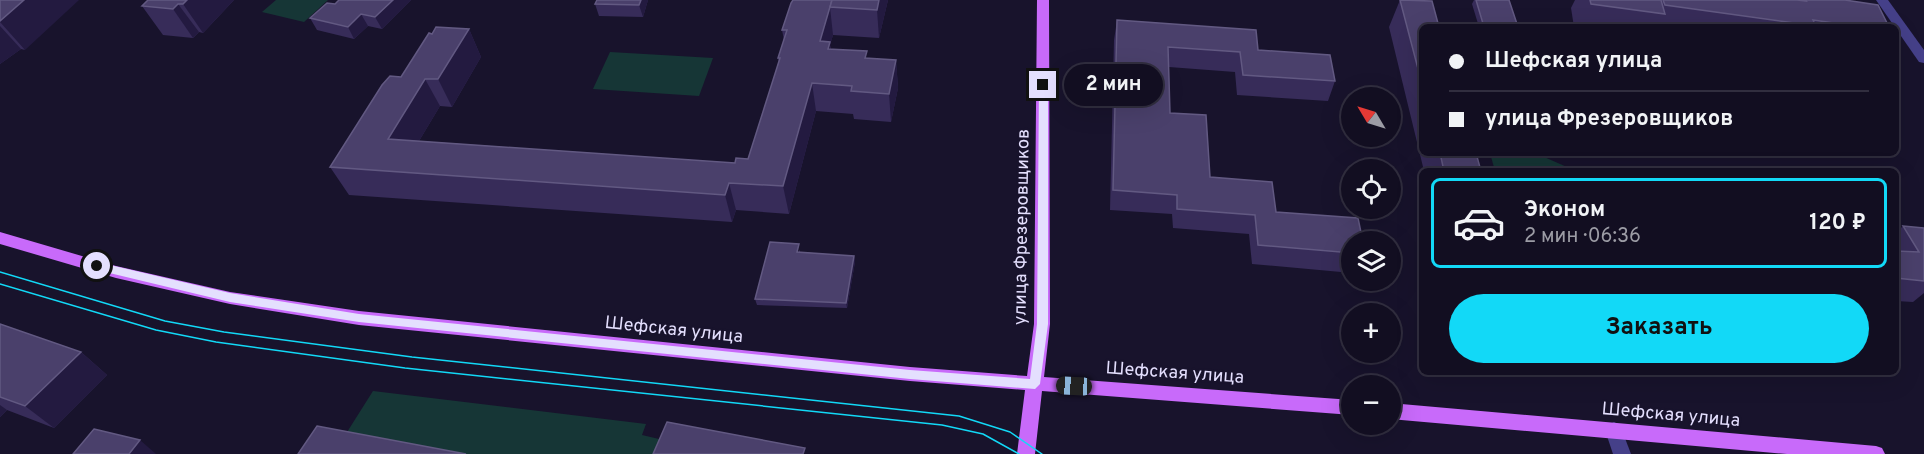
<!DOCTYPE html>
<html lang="ru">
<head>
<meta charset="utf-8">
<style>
  :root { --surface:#120e21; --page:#1b172a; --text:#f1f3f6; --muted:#9c9ca5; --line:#312e3f; --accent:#12d9f7 }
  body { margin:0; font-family:Overpass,sans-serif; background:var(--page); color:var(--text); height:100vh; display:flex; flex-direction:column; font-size:22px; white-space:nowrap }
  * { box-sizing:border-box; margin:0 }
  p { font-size:20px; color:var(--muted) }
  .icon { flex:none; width:33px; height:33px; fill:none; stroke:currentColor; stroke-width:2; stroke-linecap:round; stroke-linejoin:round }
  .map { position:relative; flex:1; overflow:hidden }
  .details { position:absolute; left:1419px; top:168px; width:480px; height:207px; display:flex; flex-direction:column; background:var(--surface); border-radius:9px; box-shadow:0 6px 24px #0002,0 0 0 2px var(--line) }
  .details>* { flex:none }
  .guide { position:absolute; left:1419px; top:24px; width:480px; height:132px; border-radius:9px; box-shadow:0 6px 24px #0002,0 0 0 2px var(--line); display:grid; align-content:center; height:132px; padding:0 30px; background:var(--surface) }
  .needle { width:39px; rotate:308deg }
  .fabs { position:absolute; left:1341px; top:87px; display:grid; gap:12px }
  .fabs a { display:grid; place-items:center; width:60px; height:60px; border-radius:50%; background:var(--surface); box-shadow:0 6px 24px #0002,0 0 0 2px var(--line); font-size:30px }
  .end { position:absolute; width:27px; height:27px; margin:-14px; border:8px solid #e4dffe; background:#111; box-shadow:0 0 0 3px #111 }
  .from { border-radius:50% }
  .bubble { position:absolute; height:42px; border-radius:21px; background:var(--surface); box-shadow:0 6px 24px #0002,0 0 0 2px var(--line); font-size:20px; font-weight:700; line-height:42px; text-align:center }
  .car { position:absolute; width:18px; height:36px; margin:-18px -9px; border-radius:8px; box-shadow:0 0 4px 2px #0007; background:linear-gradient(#222 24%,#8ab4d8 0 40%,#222 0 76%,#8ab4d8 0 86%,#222 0) }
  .guide b { display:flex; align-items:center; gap:21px; height:57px; font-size:22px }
  .guide b+b { border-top:2px solid var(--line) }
  .guide i { width:15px; height:15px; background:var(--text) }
  ul { padding:10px 0 0; list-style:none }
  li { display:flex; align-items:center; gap:18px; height:90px; margin:0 12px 9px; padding:0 18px; border:3px solid transparent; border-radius:9px }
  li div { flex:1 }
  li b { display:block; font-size:22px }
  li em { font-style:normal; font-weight:700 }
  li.on { border-color:var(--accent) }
  li>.icon { width:54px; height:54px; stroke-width:1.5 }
  .primary-button { display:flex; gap:12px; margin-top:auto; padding:12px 30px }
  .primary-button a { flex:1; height:69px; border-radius:36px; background:var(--accent); color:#111; font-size:24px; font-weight:700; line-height:69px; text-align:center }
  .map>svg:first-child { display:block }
  .green { fill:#163636 }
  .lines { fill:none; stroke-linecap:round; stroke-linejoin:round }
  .minor { fill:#454089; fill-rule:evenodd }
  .major { fill:#c86afa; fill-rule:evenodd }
  .tram { stroke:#12d9f7; stroke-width:1.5 }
  .wall { fill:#372c59 }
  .shaded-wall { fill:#231a40 }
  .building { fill:#4a406b; stroke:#625982; stroke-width:1.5 }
  .route { fill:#e4dffe }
  .labels { text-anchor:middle; stroke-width:4.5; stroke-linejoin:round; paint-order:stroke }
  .street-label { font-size:18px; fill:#e4dffe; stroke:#18132c }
</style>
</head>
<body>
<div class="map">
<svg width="1924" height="454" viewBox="0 0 1924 454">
  <rect width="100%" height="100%" fill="#18132c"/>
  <g class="green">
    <path d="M276,0H328L304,22L262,12Z"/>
    <path d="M610,52L713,58L699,96L593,89Z"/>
    <path d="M1490,153H1535L1576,171H1495Z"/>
    <path d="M373,391L646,424L642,435L676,443L672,454H371L337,448Z"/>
  </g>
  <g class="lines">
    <g class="minor">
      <path d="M1876,0H1888L1924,50V63L1919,62Z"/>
      <path d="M1614,422L1620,425L1631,454H1613L1605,430L1608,425Z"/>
    </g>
    <g class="major">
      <path d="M1037,0H1049L1050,324L1044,377L1352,400V415L1042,391L1035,454H1017L1025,390L910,381L359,325L230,304L116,278L0,244V232L116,266L230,292L359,311L910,367L1027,376L1034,324Z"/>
      <path d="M1390,403L1876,446L1882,448L1885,454H1787L1390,419Z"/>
    </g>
    <g class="tram">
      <path d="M0,272L165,321L224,332L412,357L959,416L1010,432L1042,454"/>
      <path d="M0,284L156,330L216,342L405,368L942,425L983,434L1019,454"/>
    </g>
  </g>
  <g class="wall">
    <path d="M0,0L25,50L21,49L0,64Z"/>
    <path d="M234,0L203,33L199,32L193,38L163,35L142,6Z"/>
    <path d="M411,0L382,29L368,26L354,39L317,30L310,18L335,4Z"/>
    <path d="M597,0H648L643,17L599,16L595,4Z"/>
    <path d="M888,0L879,38L833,35L830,45L831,49L868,58L896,60L898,88L891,122L854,119L853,114L816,111L789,214L736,210L732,222L349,195L330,167L401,77L432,34L469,29L481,57L452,107L440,106L419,141L735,163L748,159L779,63L778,58L784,40L782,30L791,3Z"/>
    <path d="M1400,0L1422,27V153H1476L1481,171H1424L1389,27Z"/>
    <path d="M1474,0H1509L1518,27H1479L1472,4Z"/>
    <path d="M1575,0H1845L1889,27H1574L1571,8Z"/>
    <path d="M1117,20L1258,50L1335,81L1328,101L1237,95L1235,72L1169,67L1170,113L1210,177L1276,212L1352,242V273L1252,264L1249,234L1173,228L1172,214L1110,210L1114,40Z"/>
    <path d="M1903,226L1924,228V293L1913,302L1896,301V233Z"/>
    <path d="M800,250V252L854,256L855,262L847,308L757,305L755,299Z"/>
    <path d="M0,324L81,352L107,375L54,428L7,410L0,417Z"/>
  </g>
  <g class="shaded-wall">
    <path d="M24,0H79L25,50L0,22V21Z"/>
    <path d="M187,0H234L203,33L183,4Z"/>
    <path d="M393,0H411L382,29L375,17Z"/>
    <path d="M641,0H648L643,17L639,5Z"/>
    <path d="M879,0H888L879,38L877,10Z"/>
    <path d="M178,4L199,32L193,38L173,9Z"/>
    <path d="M830,7L833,35L830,45L833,70L820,41Z"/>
    <path d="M361,14L368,26L354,39L348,27Z"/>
    <path d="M0,26L21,49L0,64Z"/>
    <path d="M469,29L481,57L452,107L438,79Z"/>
    <path d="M896,60L898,88L891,122L889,94Z"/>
    <path d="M425,79L440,106L404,166L388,139Z"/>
    <path d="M812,83L816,111L789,214L783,186Z"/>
    <path d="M729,183L736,210L732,222L725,195Z"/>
    <path d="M854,256L855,262L847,308L846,303Z"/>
    <path d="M81,352L107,375L54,428L25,406Z"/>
    <path d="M0,405L7,410L0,417Z"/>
    <path d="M140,440L156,454H129Z"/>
  </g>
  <g class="building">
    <path d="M0,0H24L0,21Z"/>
    <path d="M148,0H187L183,4H178L173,9L142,6Z"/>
    <path d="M339,0H393L375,17L361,14L348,27L310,18L327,3L335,4Z"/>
    <path d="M597,0H641L639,5L595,4Z"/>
    <path d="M793,0H832L820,41L830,42L828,49L867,51L865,58L896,60L889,94L851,91L852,86L812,83L783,186L729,183L725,195L330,167L382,85L390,76L401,77L429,33L432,34L436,27L469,29L438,79H425L388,139L735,163L736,158L748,159L780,58H778L787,30H782L791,3Z"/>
    <path d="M832,0H879L877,10L830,7Z"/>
    <path d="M1400,0L1432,1L1439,27H1422V84Z"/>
    <path d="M1476,0H1509L1518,27H1484Z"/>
    <path d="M1590,0H1661L1665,14L1591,4Z"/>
    <path d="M1663,0H1797L1806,1L1805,0H1845L1878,5L1889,27H1861L1813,20L1816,26L1665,5Z"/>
    <path d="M1117,20L1256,30L1258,50L1330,55L1335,81L1243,75L1240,52L1168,47L1170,113L1206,115L1210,177L1272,182L1276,212L1358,218L1363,242H1352V253L1258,245L1255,215L1177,209V195L1113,190Z"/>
    <path d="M1440,153H1476L1481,171H1444Z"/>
    <path d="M1725,167L1745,169L1746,171H1726Z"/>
    <path d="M1903,226L1924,228V281L1896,278V251L1919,252Z"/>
    <path d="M770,242L799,244L797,252L854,256L846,303L755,299Z"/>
    <path d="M0,324L81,352L25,406L0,397Z"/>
    <path d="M667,422L805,448L803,454H653Z"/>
    <path d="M317,426L466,454H298Z"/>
    <path d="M94,429L140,440L129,454H73Z"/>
  </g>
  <path class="route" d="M1043,82L1048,85V324L1040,384L1035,389L910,379L359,322L230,302L97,270L92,266L97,262L230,293L359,314L910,370L1030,379L1037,324L1039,85Z"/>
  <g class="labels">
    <g class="street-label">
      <text transform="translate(1021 227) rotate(-89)" y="6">улица Фрезеровщиков</text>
      <text transform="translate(674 329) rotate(6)" y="6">Шефская улица</text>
      <text transform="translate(1175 372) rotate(4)" y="6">Шефская улица</text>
      <text transform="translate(1671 414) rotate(5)" y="6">Шефская улица</text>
    </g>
  </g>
</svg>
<div class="fabs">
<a><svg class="needle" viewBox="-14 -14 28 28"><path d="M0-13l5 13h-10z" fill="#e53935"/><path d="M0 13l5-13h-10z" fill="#9c9ca5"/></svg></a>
<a><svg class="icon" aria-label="locate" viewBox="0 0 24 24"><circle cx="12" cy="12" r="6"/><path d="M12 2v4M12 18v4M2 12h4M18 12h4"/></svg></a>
<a><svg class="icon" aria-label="layers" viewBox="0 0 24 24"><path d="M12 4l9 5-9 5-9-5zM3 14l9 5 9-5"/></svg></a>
<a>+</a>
<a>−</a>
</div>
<i class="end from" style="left:97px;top:266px"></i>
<i class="end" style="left:1043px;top:85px"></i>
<div class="bubble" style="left:1064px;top:64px;width:99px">2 мин</div>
<i class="car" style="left:1074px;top:386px;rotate:273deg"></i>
<div class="guide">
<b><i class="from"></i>Шефская улица</b>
<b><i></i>улица Фрезеровщиков</b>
</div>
<section class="details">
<ul>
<li class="on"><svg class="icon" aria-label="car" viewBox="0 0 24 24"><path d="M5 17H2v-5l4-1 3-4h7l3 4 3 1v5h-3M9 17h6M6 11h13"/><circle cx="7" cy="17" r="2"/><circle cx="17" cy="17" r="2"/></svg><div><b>Эконом</b><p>2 мин · 06:36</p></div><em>120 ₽</em></li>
</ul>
<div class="primary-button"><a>Заказать</a></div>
</section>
</div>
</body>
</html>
